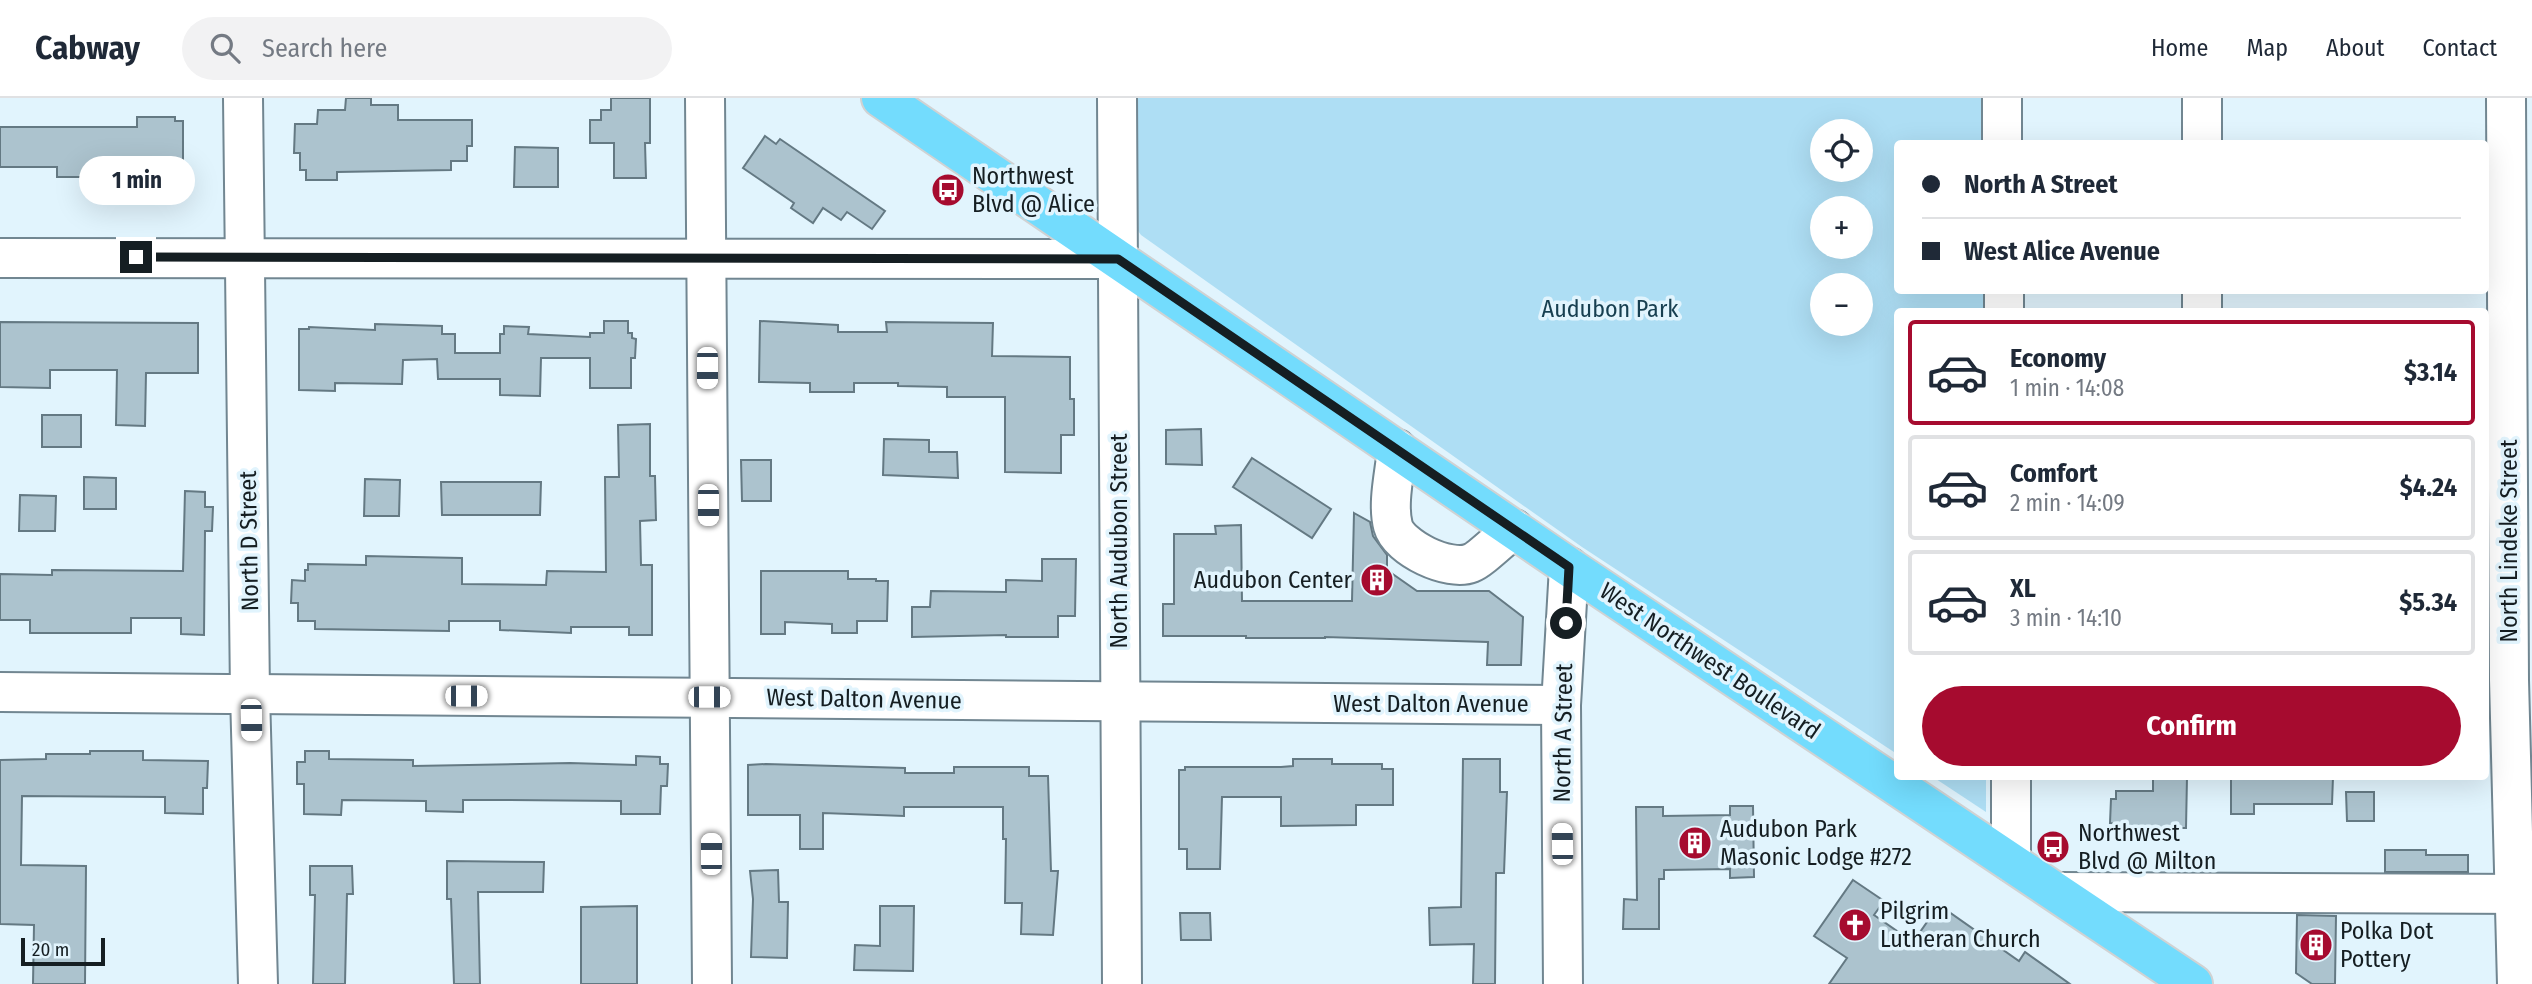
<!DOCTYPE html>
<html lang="en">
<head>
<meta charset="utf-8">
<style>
  :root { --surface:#fff; --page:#f2f2f3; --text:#1f2937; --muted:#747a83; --line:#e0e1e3; --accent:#a60b2f }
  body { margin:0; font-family:"Fira Sans Condensed",sans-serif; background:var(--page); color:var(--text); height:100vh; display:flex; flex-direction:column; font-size:26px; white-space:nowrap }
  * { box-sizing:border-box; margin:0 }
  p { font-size:23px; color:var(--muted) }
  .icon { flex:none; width:38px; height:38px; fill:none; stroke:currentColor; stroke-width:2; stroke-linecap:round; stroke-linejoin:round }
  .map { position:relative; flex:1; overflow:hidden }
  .sheet { position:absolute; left:1894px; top:210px; width:595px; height:472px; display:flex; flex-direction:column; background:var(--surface); border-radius:7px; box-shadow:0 7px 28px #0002 }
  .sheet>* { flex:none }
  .guide { position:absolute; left:1894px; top:42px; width:595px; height:154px; border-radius:7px; box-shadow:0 7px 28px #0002; display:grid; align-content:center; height:154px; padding:0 28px; background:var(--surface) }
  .tools { position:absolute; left:1810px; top:21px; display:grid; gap:14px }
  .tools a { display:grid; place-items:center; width:63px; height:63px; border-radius:50%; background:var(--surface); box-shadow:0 7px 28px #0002; font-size:35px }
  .scale { position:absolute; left:21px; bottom:18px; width:84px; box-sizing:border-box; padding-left:7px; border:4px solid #151e22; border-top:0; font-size:19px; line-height:24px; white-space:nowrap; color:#151e22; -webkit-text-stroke:5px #e1f4fd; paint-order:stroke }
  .end { position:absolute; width:32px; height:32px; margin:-16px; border:9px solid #151e22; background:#fff; box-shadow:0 0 0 4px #fff }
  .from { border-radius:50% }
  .bubble { position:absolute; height:49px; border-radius:24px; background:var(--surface); box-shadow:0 7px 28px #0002; font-size:23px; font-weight:700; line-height:49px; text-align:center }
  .car { position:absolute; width:21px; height:42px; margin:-21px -10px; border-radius:9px; box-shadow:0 0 5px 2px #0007; background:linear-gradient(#fff 24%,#345 0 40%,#fff 0 76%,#345 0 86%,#fff 0) }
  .guide b { display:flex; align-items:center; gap:24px; height:66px; font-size:26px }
  .guide b+b { border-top:2px solid var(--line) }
  .guide i { width:18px; height:18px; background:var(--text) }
  ul { padding:12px 0 0; list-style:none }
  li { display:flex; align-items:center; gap:21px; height:105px; margin:0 14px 10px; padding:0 14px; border:4px solid var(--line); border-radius:7px }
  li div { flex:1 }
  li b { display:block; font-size:26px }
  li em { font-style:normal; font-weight:700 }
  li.selected { border-color:var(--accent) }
  li>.icon { width:63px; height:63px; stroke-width:1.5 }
  .cta { display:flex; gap:14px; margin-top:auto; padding:14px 28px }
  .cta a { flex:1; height:80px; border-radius:42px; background:var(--accent); color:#fff; font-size:28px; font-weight:700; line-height:80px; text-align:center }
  header { display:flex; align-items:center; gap:42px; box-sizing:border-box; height:98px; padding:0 35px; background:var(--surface); border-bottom:2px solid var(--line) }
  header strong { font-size:33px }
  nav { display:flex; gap:38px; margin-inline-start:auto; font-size:24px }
  .search { width:490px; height:63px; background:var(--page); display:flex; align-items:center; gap:18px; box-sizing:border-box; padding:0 24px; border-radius:38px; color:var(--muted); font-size:26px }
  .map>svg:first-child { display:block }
  .green { fill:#aedef4; fill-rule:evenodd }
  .building { fill:#acc3ce; stroke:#647983; stroke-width:2 }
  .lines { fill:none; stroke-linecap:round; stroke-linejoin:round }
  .minor-casing { stroke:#718691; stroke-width:42 }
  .major-casing { stroke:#d0d2d3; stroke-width:42 }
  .minor { stroke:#fff; stroke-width:38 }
  .major { stroke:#73dcfd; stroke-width:38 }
  .route { stroke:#151e22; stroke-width:9 }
  .labels { text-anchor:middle; stroke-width:7; stroke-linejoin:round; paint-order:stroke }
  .poi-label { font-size:24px; fill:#151e22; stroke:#e1f4fd; text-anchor:start }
  .park-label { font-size:24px; fill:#173f50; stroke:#e1f4fd }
  .street-label { font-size:24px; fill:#151e22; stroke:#e1f4fd }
</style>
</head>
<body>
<header>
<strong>Cabway</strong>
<div class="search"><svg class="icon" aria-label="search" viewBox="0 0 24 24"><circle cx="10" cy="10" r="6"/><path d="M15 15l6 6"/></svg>Search here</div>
<nav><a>Home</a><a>Map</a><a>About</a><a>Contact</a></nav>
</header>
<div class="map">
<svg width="2532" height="886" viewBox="0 0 2532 886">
  <rect width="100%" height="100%" fill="#e1f4fd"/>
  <g class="green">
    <path d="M1133,0H1985V45L1897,46V192L1987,193V213L1897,214V656L1582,449L1141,137L1133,126ZM1822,33H1860V72H1822ZM1822,110H1860V149H1822ZM1822,187H1860V226H1822Z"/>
    <path d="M1933,679H1986V714Z"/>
  </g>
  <g class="building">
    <path d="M346,0H371V7H398V22H472V48H467V63H451V72L337,74V82H306V72H300V55H294L295,26H317L318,12H345Z"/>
    <path d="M611,0H650V45H645L646,80H614V45H590V22H601V12H611Z"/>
    <path d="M137,19H175V23H183V70H162L161,79H139V70H84V79H57V69H0V29H137Z"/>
    <path d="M765,38L776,46L780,41L885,113L872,131L847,114L841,122L823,110L813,125L791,110L794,105L743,70Z"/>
    <path d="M515,49L558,50V89H514Z"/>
    <path d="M604,223H628V235H632V240L636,241L635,260H631V290H590V260H541L540,298L500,297V281H438L437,261L403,262L402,286L335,285V293L299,292V231H309V229L375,232V226L442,228V236H455V255H500V236H504V228L529,229L528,236L590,239V235H604Z"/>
    <path d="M760,223L838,227V234H887L886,224L993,225L992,258L1070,259V301H1074V337H1061V375L1005,374V299H947V289L898,288V285H854V294H810V285L759,284Z"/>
    <path d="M0,224L198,225V275H146L145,328L116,327L117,272H50V290L0,289Z"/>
    <rect x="42" y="317" width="39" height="32"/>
    <path d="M650,326V378H655L656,422L640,423L641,467H652V537H629V529H571V535L500,532V523H449V533L315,531V523H298V505H291L292,482L305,483V472H308V466L366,467V458L462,460V486L546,487L547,473L606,474L605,379H619L618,327Z"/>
    <path d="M1201,331L1202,367L1166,366V332Z"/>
    <path d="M884,341L929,342V354H957L958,380L883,377Z"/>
    <path d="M1252,360L1331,411L1312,440L1233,389Z"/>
    <path d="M741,362H771V403H742Z"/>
    <path d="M84,379L116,380V411H84Z"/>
    <path d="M365,381L400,382L399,418H364Z"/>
    <path d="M441,384H541L540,417H442Z"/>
    <path d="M185,393L205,394V409H213L212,433H205L204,537L181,536V520H131V535H30V522H0V476L52,477V472L183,473Z"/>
    <path d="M20,397L56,398L55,433H19Z"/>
    <path d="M1354,415L1370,424L1373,438L1387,457V472L1417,493H1489L1523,519L1521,567H1487L1488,544L1325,539V540H1246V538H1163V506H1174V436H1216L1215,428L1241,427L1242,503H1352Z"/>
    <path d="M1042,461H1076L1075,518H1058V539H1006V537L912,539V509H930L931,493L1006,494V482L1042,483Z"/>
    <path d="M761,473H848V481H876V483H888L887,523H857V535H832V526L785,524V536H761Z"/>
    <path d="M90,653H143V662L208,663L207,690H203V716L165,715V699L22,698L21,767L86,768L85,886H33L34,827L0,826V662L46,661V656H90Z"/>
    <path d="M305,653H329V661L413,662V668L570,665L636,667V658L660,659V666H668L667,688H661L660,716H621V703L510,702H463V714L426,713V703L342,702L341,717L304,716V686H297V664H305Z"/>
    <path d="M1293,661H1332V666H1382V671H1393V707H1356V727L1281,728V699H1222L1220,771H1187V751H1179V672H1185V669H1281L1293,668Z"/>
    <path d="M1463,661H1500V694H1507L1504,775H1496L1495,886H1473L1474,846L1430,847L1429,810L1461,809Z"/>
    <path d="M766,666L905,670V675H954V669H1029V678H1048L1051,773H1058L1053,837L1021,836L1022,805H1005L1006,741H1003V709H904V718L823,715V751H800V717H748V667Z"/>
    <path d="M2153,679H2187L2186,730H2128V726L2110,725L2111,701H2116V693H2153Z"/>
    <path d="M2231,679H2333L2332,706H2254V716H2231Z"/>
    <path d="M2346,694H2374V723H2347Z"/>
    <path d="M1730,708H1753L1754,779L1730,780V771L1664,772V781H1659V831H1623L1624,801L1637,802L1636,709H1663V718L1730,717Z"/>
    <path d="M2385,752H2426V757H2468V774H2385Z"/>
    <path d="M447,763L544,764L543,794H478L480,886H454L451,801H447Z"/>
    <path d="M310,768H352L353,796H347L345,886H313L315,797H310Z"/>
    <path d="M778,772L779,804H788L787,860L751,859L753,801L750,773Z"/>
    <path d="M1853,782L1884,803L1874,817L1913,844L1939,807L2019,863L2025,854L2070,886H1829L1847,860L1814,838Z"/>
    <path d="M637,808V886H581V809Z"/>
    <path d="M880,808H914L913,873L854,872L855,847L880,848Z"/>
    <path d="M1180,815H1210L1211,842H1181Z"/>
    <path d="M2297,817L2336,818L2335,886H2312L2296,875Z"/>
  </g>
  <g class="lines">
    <defs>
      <g id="minor">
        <path d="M243,0L250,596L258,886"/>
        <path d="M705,0L712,886"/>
        <path d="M1117,0L1122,886"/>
        <path d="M2002,0V46"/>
        <path d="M2506,0L2509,582L2517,886"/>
        <path d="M2202,46V0"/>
        <path d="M0,160L1118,161"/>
        <path d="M2004,192V214"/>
        <path d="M2202,192V214"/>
        <path d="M1397,351C1395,374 1387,405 1393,428C1399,450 1449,474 1471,465C1480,462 1504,438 1514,431"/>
        <path d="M0,594L1561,607"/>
        <path d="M2011,679V764"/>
        <path d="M2058,794L2532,796"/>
        <path d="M1563,886L1561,607L1569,469"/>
      </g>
      <path id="major" d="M881,0L1569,469L2193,886"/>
    </defs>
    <use href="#minor" class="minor-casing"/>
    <use href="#major" class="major-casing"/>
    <use href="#minor" class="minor"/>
    <use href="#major" class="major"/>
  </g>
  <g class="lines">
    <path class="route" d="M136,159L1118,161L1569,469L1566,525"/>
  </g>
  <defs>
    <symbol id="bus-disc" viewBox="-11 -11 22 22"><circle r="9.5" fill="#a60b2f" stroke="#e1f4fd"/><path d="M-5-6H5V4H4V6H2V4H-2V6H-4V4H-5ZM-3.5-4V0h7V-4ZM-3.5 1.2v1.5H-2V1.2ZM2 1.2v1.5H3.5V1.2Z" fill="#fff"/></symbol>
    <symbol id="building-disc" viewBox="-11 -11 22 22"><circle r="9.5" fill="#a60b2f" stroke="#e1f4fd"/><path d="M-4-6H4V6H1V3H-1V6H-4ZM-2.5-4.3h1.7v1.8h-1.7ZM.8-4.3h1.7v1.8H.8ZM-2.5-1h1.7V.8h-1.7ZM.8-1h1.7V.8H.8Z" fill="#fff"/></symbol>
    <symbol id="church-disc" viewBox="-11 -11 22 22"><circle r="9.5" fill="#a60b2f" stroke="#e1f4fd"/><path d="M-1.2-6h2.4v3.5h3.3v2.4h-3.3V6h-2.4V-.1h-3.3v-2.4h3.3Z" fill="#fff"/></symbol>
  </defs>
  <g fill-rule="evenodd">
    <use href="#bus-disc" x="929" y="73" width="38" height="38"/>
    <use href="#building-disc" x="1358" y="463" width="38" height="38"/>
    <use href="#building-disc" x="1676" y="726" width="38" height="38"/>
    <use href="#bus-disc" x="2034" y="730" width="38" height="38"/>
    <use href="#church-disc" x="1836" y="808" width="38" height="38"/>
    <use href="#building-disc" x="2297" y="828" width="38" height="38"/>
  </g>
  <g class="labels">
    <g class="poi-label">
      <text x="972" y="86">Northwest<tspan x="972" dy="28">Blvd @ Alice</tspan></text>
      <text x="1352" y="490" text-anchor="end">Audubon Center</text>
      <text x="1720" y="739">Audubon Park<tspan x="1720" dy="28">Masonic Lodge #272</tspan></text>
      <text x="2078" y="743">Northwest<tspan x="2078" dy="28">Blvd @ Milton</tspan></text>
      <text x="1880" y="821">Pilgrim<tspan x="1880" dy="28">Lutheran Church</tspan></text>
      <text x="2340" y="841">Polka Dot<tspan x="2340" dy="28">Pottery</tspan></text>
    </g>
    <g class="park-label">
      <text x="1610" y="219">Audubon Park</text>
    </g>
    <g class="street-label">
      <text transform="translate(249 443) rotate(-91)" y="8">North D Street</text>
      <text transform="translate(1119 443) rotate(-90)" y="8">North Audubon Street</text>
      <text transform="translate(2509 443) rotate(-90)" y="8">North Lindeke Street</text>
      <text transform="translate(1710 563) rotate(34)" y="8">West Northwest Boulevard</text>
      <text transform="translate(864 601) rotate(1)" y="8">West Dalton Avenue</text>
      <text x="1431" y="614">West Dalton Avenue</text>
      <text transform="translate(1563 635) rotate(-89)" y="8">North A Street</text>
    </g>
  </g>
</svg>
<div class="tools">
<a><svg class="icon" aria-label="locate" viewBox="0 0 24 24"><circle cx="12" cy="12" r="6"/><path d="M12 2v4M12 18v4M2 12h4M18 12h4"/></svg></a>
<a>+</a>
<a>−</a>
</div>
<div class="scale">20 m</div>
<i class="end from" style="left:1566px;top:525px"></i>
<i class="end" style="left:136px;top:159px"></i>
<div class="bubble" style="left:79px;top:58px;width:116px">1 min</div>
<i class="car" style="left:707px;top:270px;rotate:180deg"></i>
<i class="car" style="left:708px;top:407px;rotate:180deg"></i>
<i class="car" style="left:466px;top:598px;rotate:90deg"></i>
<i class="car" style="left:709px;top:599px;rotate:90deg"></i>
<i class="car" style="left:251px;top:622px;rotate:179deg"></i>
<i class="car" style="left:1562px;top:746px;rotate:359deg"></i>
<i class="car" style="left:711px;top:756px;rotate:0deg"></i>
<div class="guide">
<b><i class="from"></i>North A Street</b>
<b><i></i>West Alice Avenue</b>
</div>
<section class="sheet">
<ul>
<li class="selected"><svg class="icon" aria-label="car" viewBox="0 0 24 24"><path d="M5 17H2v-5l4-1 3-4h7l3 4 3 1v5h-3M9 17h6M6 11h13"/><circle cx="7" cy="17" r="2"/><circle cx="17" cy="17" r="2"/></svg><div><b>Economy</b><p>1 min · 14:08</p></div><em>$3.14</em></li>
<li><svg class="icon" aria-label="car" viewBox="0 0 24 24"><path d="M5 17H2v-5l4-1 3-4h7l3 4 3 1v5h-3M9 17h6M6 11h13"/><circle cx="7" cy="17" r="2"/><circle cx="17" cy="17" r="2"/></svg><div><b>Comfort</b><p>2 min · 14:09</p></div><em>$4.24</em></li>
<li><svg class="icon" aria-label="car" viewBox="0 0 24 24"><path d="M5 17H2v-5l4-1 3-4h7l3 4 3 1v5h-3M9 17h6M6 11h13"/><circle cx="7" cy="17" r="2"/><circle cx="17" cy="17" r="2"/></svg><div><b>XL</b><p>3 min · 14:10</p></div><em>$5.34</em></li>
</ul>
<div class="cta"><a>Confirm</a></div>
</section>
</div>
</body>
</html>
